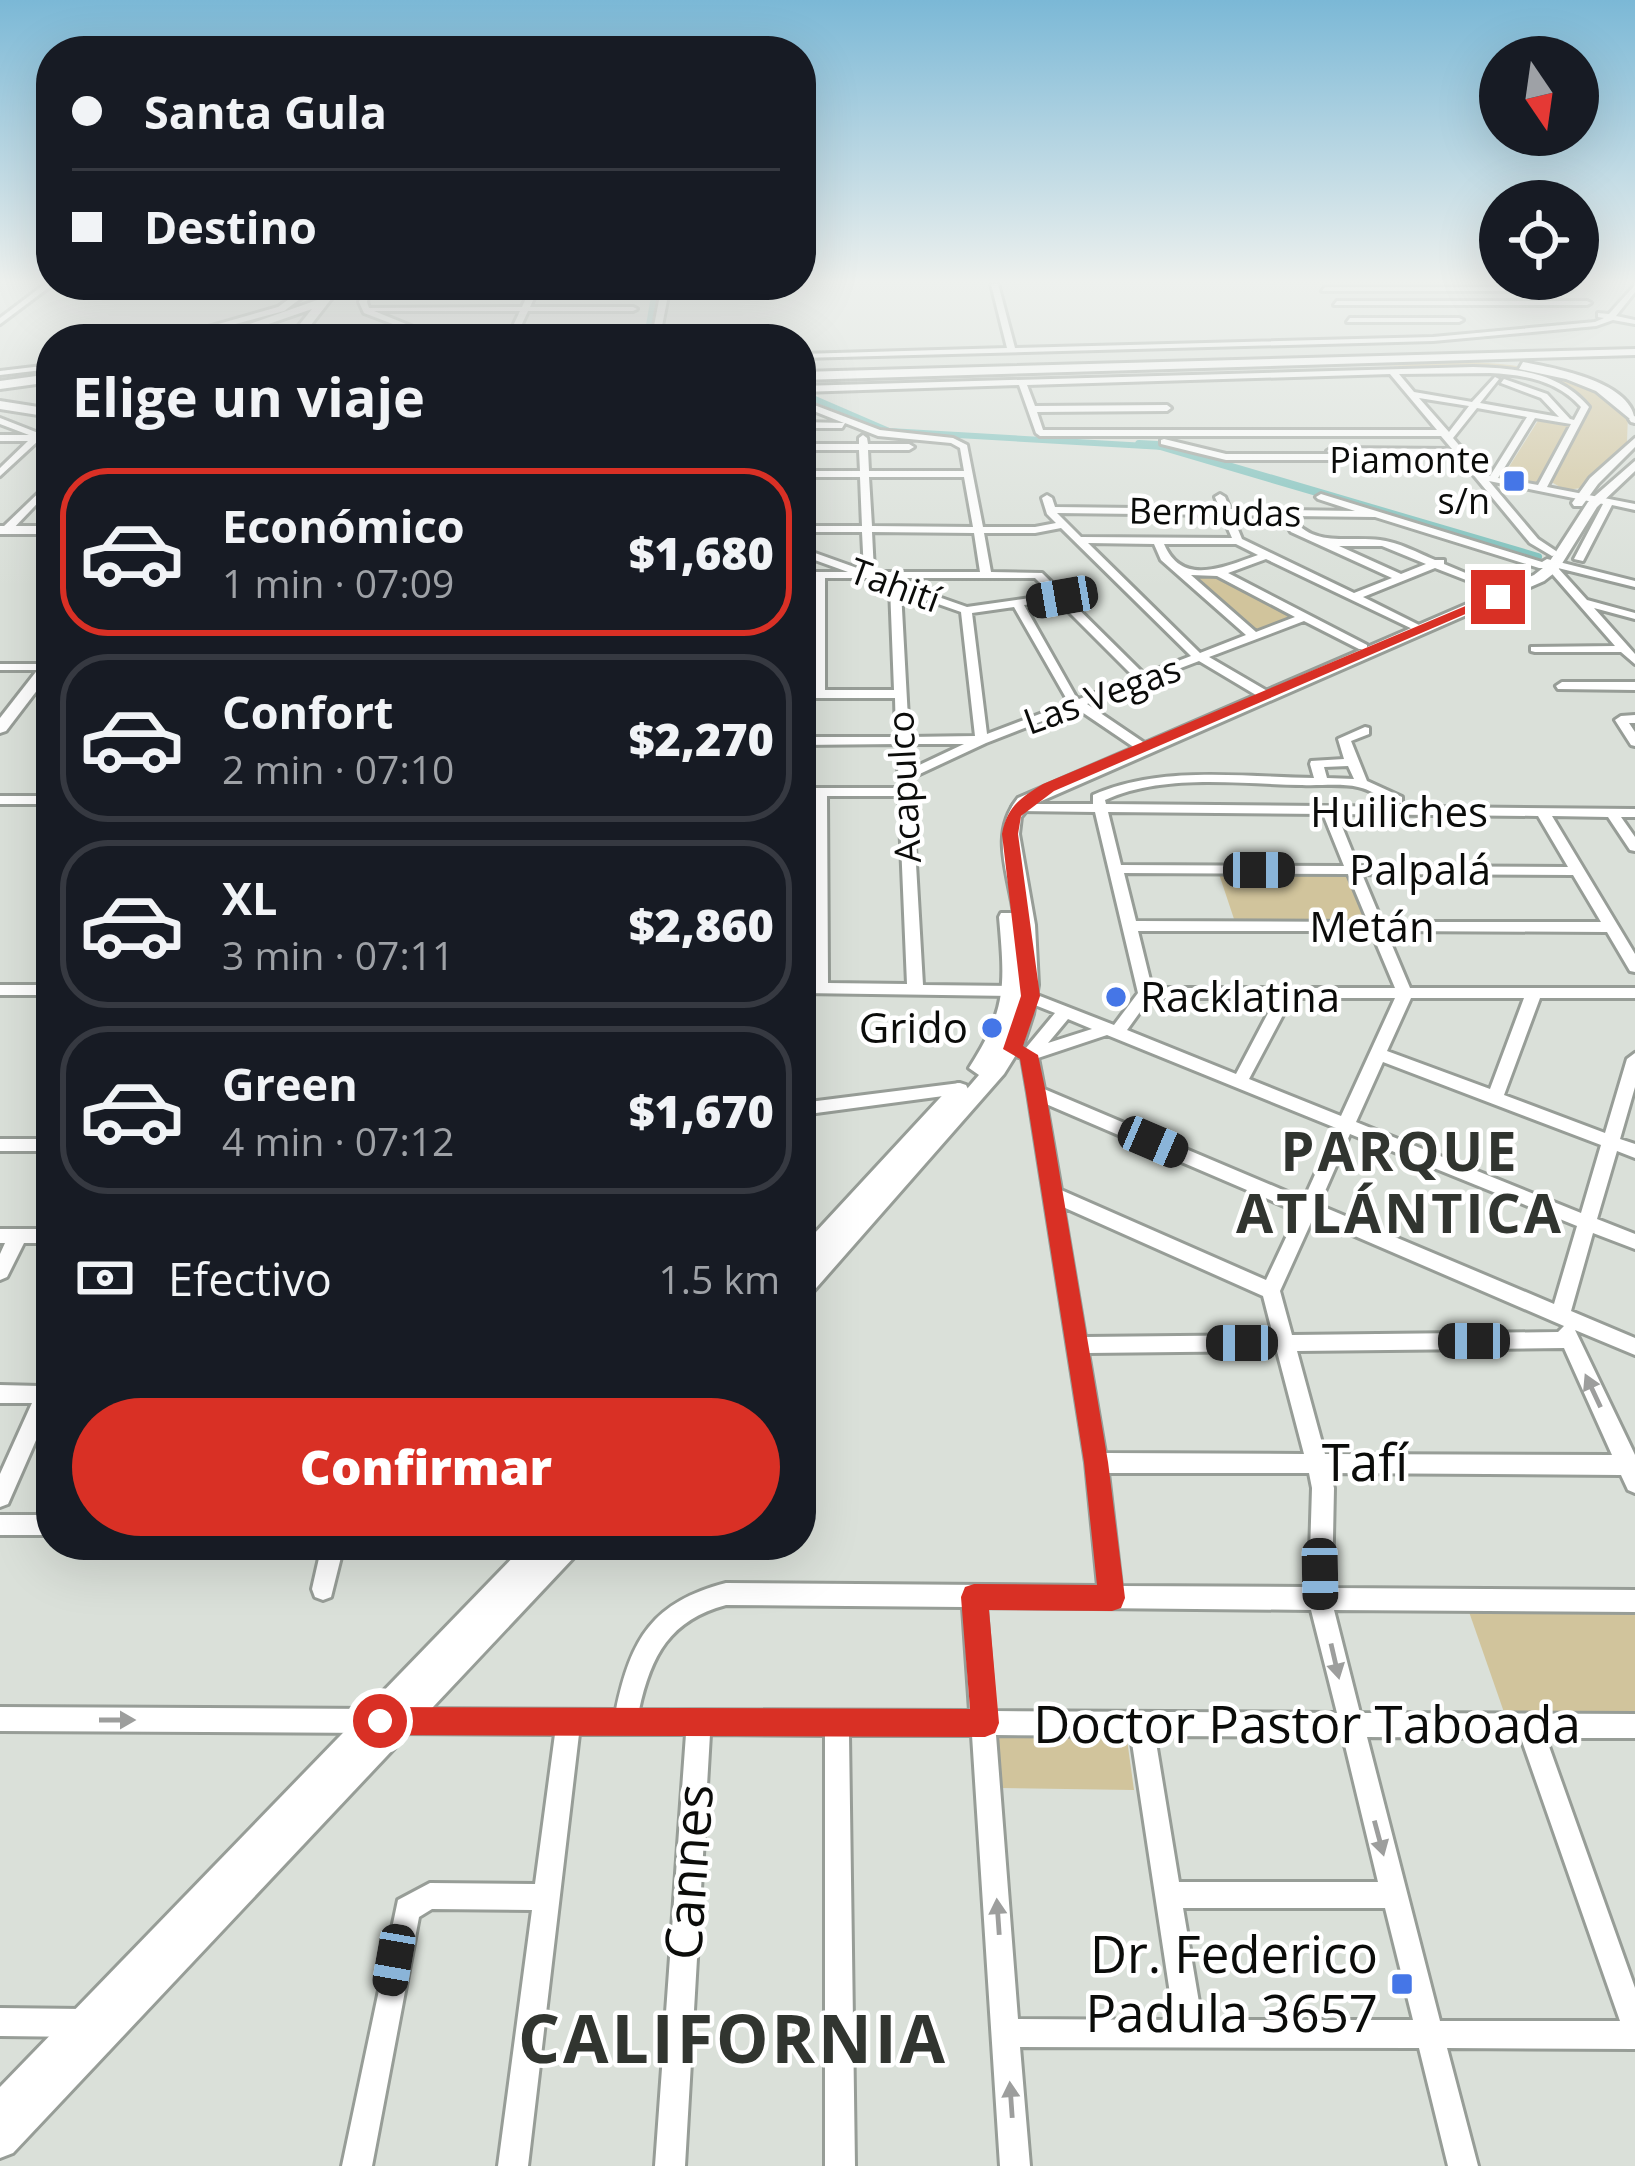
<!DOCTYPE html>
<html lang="es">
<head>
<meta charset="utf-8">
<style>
  :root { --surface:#171b24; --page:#20242c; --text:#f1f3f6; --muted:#9ea1a6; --line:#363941; --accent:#d93025 }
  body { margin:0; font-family:"Open Sans",sans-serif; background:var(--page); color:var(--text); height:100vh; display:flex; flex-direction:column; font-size:45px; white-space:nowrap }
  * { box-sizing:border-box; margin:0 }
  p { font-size:39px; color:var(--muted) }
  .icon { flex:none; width:66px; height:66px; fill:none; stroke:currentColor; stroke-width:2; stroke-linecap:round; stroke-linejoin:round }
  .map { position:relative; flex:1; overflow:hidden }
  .panel { position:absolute; left:36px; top:324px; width:780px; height:1236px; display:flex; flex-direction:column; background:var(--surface); border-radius:48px; box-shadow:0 12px 48px #0002 }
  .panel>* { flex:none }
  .hud { position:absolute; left:36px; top:36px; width:780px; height:264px; border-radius:48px; box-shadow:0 12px 48px #0002; display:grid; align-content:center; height:264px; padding:0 36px; background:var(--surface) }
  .needle { width:78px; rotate:167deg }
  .buttons { position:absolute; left:1479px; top:36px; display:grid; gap:24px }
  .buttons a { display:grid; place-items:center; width:120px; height:120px; border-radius:50%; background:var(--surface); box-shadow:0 12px 48px #0002; font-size:60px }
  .end { position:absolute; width:54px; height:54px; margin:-27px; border:15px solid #d93025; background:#fff; box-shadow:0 0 0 6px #fff }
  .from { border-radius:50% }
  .car { position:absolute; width:36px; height:72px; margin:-36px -18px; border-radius:15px; box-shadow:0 0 9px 3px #0007; background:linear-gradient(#222 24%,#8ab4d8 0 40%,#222 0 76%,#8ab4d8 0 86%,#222 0) }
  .hud b { display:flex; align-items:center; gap:42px; height:114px; font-size:45px }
  .hud b+b { border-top:3px solid var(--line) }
  .hud i { width:30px; height:30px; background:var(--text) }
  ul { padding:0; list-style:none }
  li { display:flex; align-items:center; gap:36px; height:168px; margin:0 24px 18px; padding:0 12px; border:6px solid var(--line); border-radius:48px }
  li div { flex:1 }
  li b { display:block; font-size:45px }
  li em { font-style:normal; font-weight:800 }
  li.selected { border-color:var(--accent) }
  li>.icon { width:108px; height:108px; stroke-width:1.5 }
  h2 { padding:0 36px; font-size:54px; line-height:144px }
  .pay { display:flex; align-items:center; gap:30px; height:132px; padding:0 36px; font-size:45px }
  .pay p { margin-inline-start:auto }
  .primary-button { display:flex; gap:24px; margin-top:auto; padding:24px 36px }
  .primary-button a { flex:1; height:138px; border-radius:72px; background:var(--accent); color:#fff; font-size:48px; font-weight:800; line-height:138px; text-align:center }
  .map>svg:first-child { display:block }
  .green { fill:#d1c49c }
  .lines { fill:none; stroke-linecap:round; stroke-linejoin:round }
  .canal-far1 { stroke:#79bfba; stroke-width:6 }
  .canal { stroke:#79bfba; stroke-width:8 }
  .minor-casing { stroke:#979d97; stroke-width:6 }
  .major-casing { stroke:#979d97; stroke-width:6 }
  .highway-casing { stroke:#979d97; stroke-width:6 }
  .minor { fill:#fff; fill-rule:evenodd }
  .major { fill:#fff; fill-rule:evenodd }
  .highway { fill:#fff; fill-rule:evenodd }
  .oneway { fill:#9d9e9d }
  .route { fill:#d93025 }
  .poi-dot { fill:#4576e7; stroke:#fff; stroke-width:4.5 }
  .labels { text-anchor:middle; stroke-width:9; stroke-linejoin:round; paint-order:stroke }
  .far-poi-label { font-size:36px; fill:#0b0c0a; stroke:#fff; text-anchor:end }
  .far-street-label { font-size:36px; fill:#0b0c0a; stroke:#fff }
  .street-label { font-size:42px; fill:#0b0c0a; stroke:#fff }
  .poi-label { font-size:42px; fill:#0b0c0a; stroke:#fff; text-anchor:start }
  .near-street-label { font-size:51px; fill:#0b0c0a; stroke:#fff }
  .near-poi-label { font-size:51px; fill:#0b0c0a; stroke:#fff; text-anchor:end }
  .district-label { font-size:54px; font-weight:bold; letter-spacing:3px; fill:#313530; stroke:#fff }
  .near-district-label { font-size:66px; font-weight:bold; letter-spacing:3px; fill:#313530; stroke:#fff }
</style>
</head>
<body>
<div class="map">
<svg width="1635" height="2166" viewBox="0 0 1635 2166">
  <rect width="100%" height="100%" fill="#dae0d9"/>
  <g class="green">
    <path d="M1470,362C1525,364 1587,374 1628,414L1627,442L1582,488L1565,490L1548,480L1588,411C1575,353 1318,367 1264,366Z"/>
    <path d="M1539,419L1574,425L1536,484L1502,478Z"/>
    <path d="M1189,574L1218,575L1299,617L1257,635Z"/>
    <path d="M1218,871L1352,872L1373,925H1236Z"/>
    <path d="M1635,1607V1720L1506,1718L1468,1609Z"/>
    <path d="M994,1730L1126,1732L1134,1790L998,1788Z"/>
  </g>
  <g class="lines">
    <g class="canal-far1">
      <path d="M656,285L649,325L664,339"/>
      <path d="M801,393L889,431L1164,447"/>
    </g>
    <path class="canal" d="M1139,444L1157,445L1538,557"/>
    <defs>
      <g id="minor">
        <path d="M45,284L52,285L0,324V318Z"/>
        <path d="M991,284H998L1015,348L1433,337L1595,322L1604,318L1598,317V313L1609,314L1635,285V292L1616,316L1635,320V324L1613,320L1596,326L1433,341L801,358V354L1007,348Z"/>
        <path d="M532,285H540L530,307H633L637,309L633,311H528L515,339H507L520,311H374L443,339H432L364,313L359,302L363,291L312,290L284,311L179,339H166L278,307L307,286L370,287L367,302L369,308L522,307Z"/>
        <path d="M662,285H670L662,326L675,339H667L654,326Z"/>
        <path d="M1325,287H1570L1574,289L1570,291H1322Z"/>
        <path d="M1337,301H1587L1591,303L1587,305H1334Z"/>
        <path d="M1350,318H1459L1463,320L1459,322H1347Z"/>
        <path d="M51,365V369L0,375V371Z"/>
        <path d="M1473,367C1516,368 1560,372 1589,407L1547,487L1635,504V510L1612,505L1583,561L1574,559L1603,504L1489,481L1538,539L1556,551V555L1552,556L1530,543L1457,455L1332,454L1327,451L1332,448L1452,449L1441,436H1040L1036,433L1019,385L801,392V386ZM1490,373C1525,375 1557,380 1581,407L1574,420L1570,419L1547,394L1504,379L1501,383L1541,398L1559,417L1480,403L1499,379L1495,377L1472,402L1414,392L1399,374ZM1390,374L1437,430H1043L1037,412L1167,411L1171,408L1167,405L1035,406L1027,385ZM1419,398L1469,406L1449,432ZM1477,408L1527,417L1490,476L1484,475L1453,438ZM1535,418L1571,424L1538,485L1498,478Z"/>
        <path d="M801,400L880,430L953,438L967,445L983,527H1035L1056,523L1047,514L1042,498L1047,495L1052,498L1055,507L1220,509L1215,497L1220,494L1225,497L1230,509L1355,511L1318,499L1316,497L1321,494L1542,562L1547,559L1635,581V587L1558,568L1587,600L1635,613V619L1594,608L1635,654V664L1621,652H1535L1531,651V647L1615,646L1547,568H1539L1375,517L1291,516C1312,548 1347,536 1380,540C1398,542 1418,553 1435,560H1444V564L1506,590L1497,592L1435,568L1363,597L1425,628V632L1421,633L1266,559L1228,573L1367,645V649H1359L1304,621L1209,657L1269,692V698H1261L1199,661L1087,704L1146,744V750H1138L1076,708L986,743L911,778L923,985L1014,986L1114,1025L1138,993L1095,812L1019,811L1012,807L1014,804H1093V795C1161,765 1242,777 1314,778L1310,764L1311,761L1344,759L1338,739L1365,727L1369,728V734L1351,741L1367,781L1402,797V803C1385,803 1374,790 1358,787C1341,783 1319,786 1302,785C1238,784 1164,773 1105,800L1106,804L1635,809V817H1621L1635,837V851L1630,850L1608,817L1552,816L1635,954V972L1630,971L1607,932L1386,931L1410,988H1635V998H1540L1504,1095L1605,1133L1627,1059L1635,1053V1087L1620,1139L1635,1144V1158L1617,1151L1597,1219L1635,1234V1249L1593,1233L1571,1311L1635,1338V1355L1575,1330L1635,1455V1493L1628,1490L1621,1475L1330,1473L1334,1488L1332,1588L1635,1590V1612L1334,1610L1360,1713L1635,1714V1738H1546L1635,1988V2049L1447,2048L1478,2166H1448L1419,2048L1020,2047L1030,2166H1000L972,1735H849L855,2166H825V1735L710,1734L685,2166H655L686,1734H579L528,2166H498L532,1910L432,1909L419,1917L372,2166H342L398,1900L430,1883L535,1884L555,1734L400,1733L392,1729L388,1721L392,1713L400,1709L616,1710C631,1638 653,1602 726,1583L1098,1586L1086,1463L1028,1093L1022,1058L1007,1053L1005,1049L1013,1043L1026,1048L1055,1013L1012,996L801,993V983H812L813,796H801V788H899L897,744L801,745V737H896L895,698H801V690H813L815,578H801V572H848L801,555V548L857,568V572H864L862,532H801V526H862L860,477H801V471H860L859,450H801V444H859V438L863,435L867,438L868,444H909L914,447L909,450H868L869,471H964L960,448L951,443L878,436L845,423L842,428H801V422L844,423L801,406ZM869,477H964L973,527L872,526ZM1057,513L1222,515L1232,538L1081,537ZM1232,515L1281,516L1291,532L1392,578L1354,593L1242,539ZM1061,528L1191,656L1144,674L1042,573L991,572L984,533H1035ZM872,532L974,533L980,572H874ZM1088,543L1154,544L1161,560L1246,635L1200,653ZM1164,544H1236L1258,555C1224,567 1182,587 1164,544ZM1339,546H1382L1426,564L1401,574ZM1191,575L1217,576L1295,617L1256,632ZM825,578H1035L1052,595L967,607L893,581H885V585L890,587L894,690H825ZM901,591L961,612L975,736L909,737ZM1058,601L1135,678L1079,699L1076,697L1024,605ZM1014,607L1069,703L987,734L972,613ZM909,744H964L911,769ZM1348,766L1354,779L1327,778L1324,767ZM827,796H899L907,984L828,983ZM1108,812L1323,814L1344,866L1121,865ZM1337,814L1538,816L1568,867L1358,866ZM1124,873L1348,874L1368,922L1136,921ZM1362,874L1573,875L1601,922H1382ZM1138,931H1371L1395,988H1152ZM1150,998H1276L1236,1074L1127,1030ZM1292,998H1395L1341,1116L1249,1079ZM1411,998H1524L1490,1089L1387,1051ZM1068,1019L1092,1029L1048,1043ZM1107,1035L1336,1128L1304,1199L1044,1089L1038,1058ZM1383,1062L1601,1145L1581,1213L1356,1122ZM1046,1104L1298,1212L1266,1280L1061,1190ZM1350,1134L1577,1226L1554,1304L1319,1205ZM1063,1207L1263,1296L1273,1335L1085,1337ZM1313,1218L1564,1326L1558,1332L1292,1335L1280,1291ZM1564,1348L1612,1455L1325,1454L1297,1351ZM1277,1351L1304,1454L1105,1453L1088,1353ZM1108,1473H1309L1312,1488L1309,1587L1121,1586ZM726,1605L963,1607L970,1711L639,1710C651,1655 670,1620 726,1605ZM986,1607L1311,1610L1337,1713L994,1711ZM996,1735L1131,1736L1174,2020L1018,2019ZM1155,1736L1343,1737L1378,1882H1179ZM1367,1737L1521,1738L1620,2021H1440ZM1183,1908H1385L1413,2020H1202Z"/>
        <path d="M0,418L51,438V444L39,440L0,476V468L28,441H0V435H29L0,424Z"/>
        <path d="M1164,439L1226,454H1335L1340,457L1335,460H1226L1161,444V440Z"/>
        <path d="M51,481V489L10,532H2V528Z"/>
        <rect x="0" y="664" width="51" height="6"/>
        <path d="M1562,682H1635V690L1558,689L1556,686Z"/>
        <path d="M1635,715V723H1629L1635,732V746L1631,745L1615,720L1621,716Z"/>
        <rect x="0" y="796" width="51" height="8"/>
        <rect x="0" y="985" width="51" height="10"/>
        <path d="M960,1083L966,1085L968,1089L966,1093L801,1115V1103Z"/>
        <rect x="0" y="1139" width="51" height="12"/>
        <path d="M0,1229H51V1243H24L7,1277L0,1280V1254L5,1243H0Z"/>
        <path d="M51,1375V1406L8,1504L0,1507V1474L32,1403H0V1385L40,1386L44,1378Z"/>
        <rect x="0" y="1515" width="51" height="20"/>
        <path d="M322,1545H344L331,1597L323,1600L315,1597L312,1589Z"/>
        <path d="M0,1707L374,1709L382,1713L386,1721L382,1729L374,1733L0,1731Z"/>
        <path d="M0,2008L83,2009L93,2013L97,2023L93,2033L83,2037L0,2036Z"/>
      </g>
      <g id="major">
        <path d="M1635,416V423L1631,422L1629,419Z"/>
        <path d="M1635,438V447L1598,484L1582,506H1574L1572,503L1590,478Z"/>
        <path d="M1635,461V471L1597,507L1558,570L1544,581L1030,806L1021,817L1019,834L1035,925L1038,985L1033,1014L1024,1042L1004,1074L810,1295L801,1298V1248L951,1086L958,1083L967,1089L979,1075L969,1068C1007,1009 1005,986 999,917L1001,913H1014C1008,872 990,833 1018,798L1534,575L1548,564L1588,502Z"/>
        <rect x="0" y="526" width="51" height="8"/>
        <path d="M51,658V672L6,731L0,733V718L46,659Z"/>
        <path d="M525,1545H581L577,1554L13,2153L0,2158V2087Z"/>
      </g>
      <g id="highway">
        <path d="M332,285H342L300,339H288L312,309L225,339H208L320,299Z"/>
        <path d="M405,326L415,328L403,339H390Z"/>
        <path d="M1635,349V355L801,380V372Z"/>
        <path d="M1523,362C1555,368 1635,382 1635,423L1596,391L1566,379L1519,369Z"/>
        <path d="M51,374V382L0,389V381Z"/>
        <path d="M0,401L51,409V417L0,409Z"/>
      </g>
    </defs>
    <use href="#minor" class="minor-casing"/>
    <use href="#major" class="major-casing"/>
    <use href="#highway" class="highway-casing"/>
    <use href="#minor" class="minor"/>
    <use href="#major" class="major"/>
    <use href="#highway" class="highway"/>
  </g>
  <defs><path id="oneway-solid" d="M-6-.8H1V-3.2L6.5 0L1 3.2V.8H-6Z" transform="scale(3)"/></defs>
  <g class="oneway">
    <use href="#oneway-solid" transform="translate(1593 1391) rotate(-115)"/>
    <use href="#oneway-solid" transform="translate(1335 1661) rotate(77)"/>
    <use href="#oneway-solid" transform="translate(117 1720)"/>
    <use href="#oneway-solid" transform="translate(1379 1838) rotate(75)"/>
    <use href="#oneway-solid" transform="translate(998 1917) rotate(-94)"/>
    <use href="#oneway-solid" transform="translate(1011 2100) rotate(-94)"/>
  </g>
  <linearGradient id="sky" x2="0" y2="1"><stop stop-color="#7bb8d6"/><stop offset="0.48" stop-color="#eef1ee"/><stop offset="1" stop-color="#eef1ee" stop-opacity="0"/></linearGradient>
  <rect width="1635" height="587" fill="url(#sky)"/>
  <path class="route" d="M1494,594L1505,597L1054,791L1021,816L1018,834L1040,996L1023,1046L1038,1055L1046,1093L1108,1462L1125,1598L1121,1608L1112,1611L989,1610L999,1723L995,1733L985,1737L380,1735L370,1731L366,1721L370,1711L380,1707L970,1709L961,1597L965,1587L974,1584L1097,1585L1084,1462L1026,1093L1020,1059L1003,1049L1021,996L1002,834C1007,807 1020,798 1043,784Z"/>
  <g class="poi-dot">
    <rect x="1502" y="469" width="24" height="24" rx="6"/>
    <circle cx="1116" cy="997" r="12"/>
    <circle cx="992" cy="1028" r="12"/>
    <rect x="1390" y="1972" width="24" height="24" rx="6"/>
  </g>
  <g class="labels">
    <g class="far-poi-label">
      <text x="1490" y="473">Piamonte<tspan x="1490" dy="41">s/n</tspan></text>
    </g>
    <g class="far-street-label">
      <text transform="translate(1215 512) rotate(1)" y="13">Bermudas</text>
      <text transform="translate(895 585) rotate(20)" y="13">Tahití</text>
      <text transform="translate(1102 695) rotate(-20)" y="13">Las Vegas</text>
      <text transform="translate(904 787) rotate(-93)" y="13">Acapulco</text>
    </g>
    <g class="street-label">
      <text x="1399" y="827">Huiliches</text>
      <text x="1420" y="885">Palpalá</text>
      <text x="1372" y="942">Metán</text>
    </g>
    <g class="poi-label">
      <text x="1140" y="1012">Racklatina</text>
      <text x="968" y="1043" text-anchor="end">Grido</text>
    </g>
    <g class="near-street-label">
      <text x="1365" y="1481">Tafí</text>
      <text x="1307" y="1743">Doctor Pastor Taboada</text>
      <text transform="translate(689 1872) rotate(-86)" y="18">Cannes</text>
    </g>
    <g class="near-poi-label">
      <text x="1378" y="1973">Dr. Federico<tspan x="1378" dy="59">Padula 3657</tspan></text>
    </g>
    <g class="district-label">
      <text x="1400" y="1171">PARQUE<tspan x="1400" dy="62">ATLÁNTICA</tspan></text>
    </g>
    <g class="near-district-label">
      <text x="733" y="2063">CALIFORNIA</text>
    </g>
  </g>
</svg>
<div class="buttons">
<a><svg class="needle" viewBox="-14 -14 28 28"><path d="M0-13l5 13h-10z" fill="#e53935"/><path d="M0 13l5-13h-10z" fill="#9ea1a6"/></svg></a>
<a><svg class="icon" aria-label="locate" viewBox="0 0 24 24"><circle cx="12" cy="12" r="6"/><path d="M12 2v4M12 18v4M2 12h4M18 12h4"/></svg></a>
</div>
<i class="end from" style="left:380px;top:1721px"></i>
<i class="end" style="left:1498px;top:597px"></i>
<i class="car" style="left:1062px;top:597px;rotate:260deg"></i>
<i class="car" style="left:1259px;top:870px;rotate:90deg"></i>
<i class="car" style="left:1153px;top:1142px;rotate:113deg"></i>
<i class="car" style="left:1474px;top:1341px;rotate:270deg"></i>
<i class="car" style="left:1242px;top:1343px;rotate:270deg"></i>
<i class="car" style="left:1320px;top:1574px;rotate:179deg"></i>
<i class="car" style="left:394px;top:1960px;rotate:190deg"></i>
<div class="hud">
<b><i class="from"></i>Santa Gula</b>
<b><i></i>Destino</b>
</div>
<section class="panel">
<h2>Elige un viaje</h2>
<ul>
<li class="selected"><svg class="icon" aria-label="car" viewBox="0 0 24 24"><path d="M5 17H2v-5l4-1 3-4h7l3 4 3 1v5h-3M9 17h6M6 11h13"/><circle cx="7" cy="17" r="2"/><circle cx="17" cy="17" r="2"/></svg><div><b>Económico</b><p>1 min · 07:09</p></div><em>$1,680</em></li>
<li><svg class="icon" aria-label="car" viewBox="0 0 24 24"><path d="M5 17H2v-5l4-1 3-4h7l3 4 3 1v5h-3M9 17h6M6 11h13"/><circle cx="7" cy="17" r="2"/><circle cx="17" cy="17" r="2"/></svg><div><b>Confort</b><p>2 min · 07:10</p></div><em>$2,270</em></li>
<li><svg class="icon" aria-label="car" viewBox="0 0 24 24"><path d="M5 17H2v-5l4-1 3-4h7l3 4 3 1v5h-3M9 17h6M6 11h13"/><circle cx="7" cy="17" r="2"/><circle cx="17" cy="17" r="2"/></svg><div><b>XL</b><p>3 min · 07:11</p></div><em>$2,860</em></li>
<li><svg class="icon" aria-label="car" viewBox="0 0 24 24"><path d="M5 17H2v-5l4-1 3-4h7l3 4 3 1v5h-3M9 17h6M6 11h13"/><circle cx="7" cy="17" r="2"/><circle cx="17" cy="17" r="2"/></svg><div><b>Green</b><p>4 min · 07:12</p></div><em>$1,670</em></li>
</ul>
<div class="pay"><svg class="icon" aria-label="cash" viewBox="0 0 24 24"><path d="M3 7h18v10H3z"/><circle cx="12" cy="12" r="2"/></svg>Efectivo<p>1.5 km</p></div>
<div class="primary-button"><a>Confirmar</a></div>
</section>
</div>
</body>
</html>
